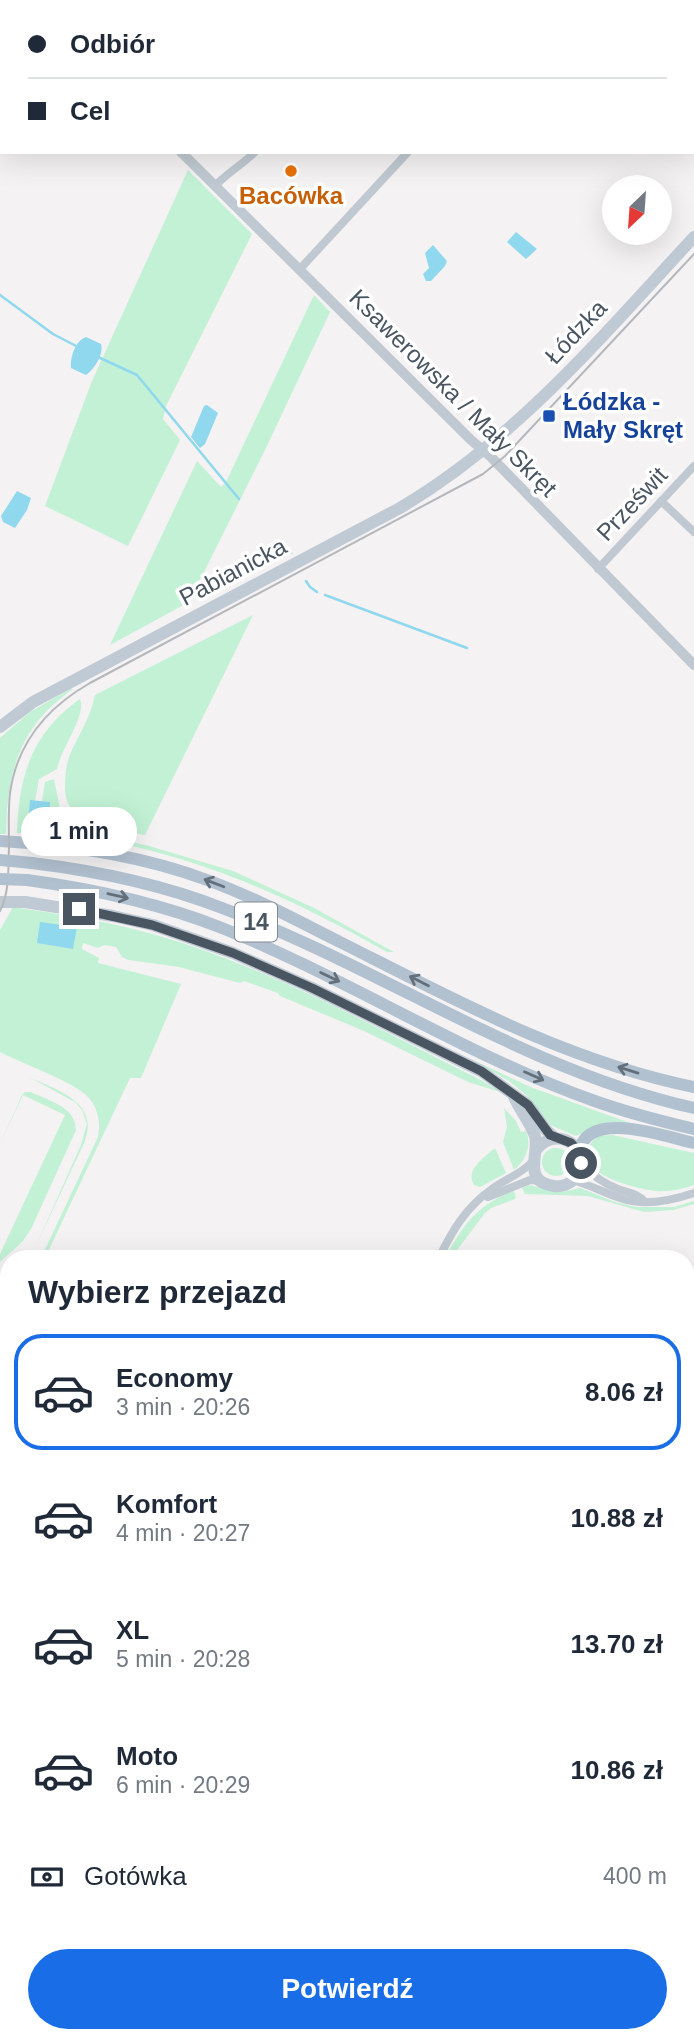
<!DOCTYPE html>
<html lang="pl">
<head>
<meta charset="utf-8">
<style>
  :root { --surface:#fff; --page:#f2f2f3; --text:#1f2937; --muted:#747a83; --line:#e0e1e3; --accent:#196ee8 }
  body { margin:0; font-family:Arial,sans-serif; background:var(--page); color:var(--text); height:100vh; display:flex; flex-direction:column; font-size:26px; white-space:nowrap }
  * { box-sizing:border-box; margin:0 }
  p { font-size:23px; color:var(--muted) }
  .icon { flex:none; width:38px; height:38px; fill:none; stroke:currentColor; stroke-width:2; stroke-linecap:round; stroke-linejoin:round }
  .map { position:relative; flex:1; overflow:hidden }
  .side { position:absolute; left:0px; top:1250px; width:695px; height:793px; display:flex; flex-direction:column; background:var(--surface); border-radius:28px 28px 0 0; box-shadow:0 7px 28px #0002 }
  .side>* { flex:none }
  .banner { position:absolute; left:0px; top:0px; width:695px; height:154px; box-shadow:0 7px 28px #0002; display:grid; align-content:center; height:154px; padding:0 28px; background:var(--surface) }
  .needle { width:46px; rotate:205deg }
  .tools { position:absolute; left:602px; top:175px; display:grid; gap:14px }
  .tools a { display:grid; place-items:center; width:70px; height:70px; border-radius:50%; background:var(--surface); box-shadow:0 7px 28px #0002; font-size:35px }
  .end { position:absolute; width:32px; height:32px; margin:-16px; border:9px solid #495560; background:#fff; box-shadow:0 0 0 4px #fff }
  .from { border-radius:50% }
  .bubble { position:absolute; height:49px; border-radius:24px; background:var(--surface); box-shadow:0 7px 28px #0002; font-size:23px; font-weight:700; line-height:49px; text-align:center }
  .banner b { display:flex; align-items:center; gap:24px; height:66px; font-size:26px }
  .banner b+b { border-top:2px solid var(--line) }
  .banner i { width:18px; height:18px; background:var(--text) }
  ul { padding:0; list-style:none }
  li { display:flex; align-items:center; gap:21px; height:116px; margin:0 14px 10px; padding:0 14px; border:4px solid transparent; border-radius:28px }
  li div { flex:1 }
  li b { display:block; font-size:26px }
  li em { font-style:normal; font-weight:700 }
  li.selected { border-color:var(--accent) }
  li>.icon { width:63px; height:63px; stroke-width:1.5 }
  h2 { padding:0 28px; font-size:32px; line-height:84px }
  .pay { display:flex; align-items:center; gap:18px; height:77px; padding:0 28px; font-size:26px }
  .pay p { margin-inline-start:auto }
  .action { display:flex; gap:14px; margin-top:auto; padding:14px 28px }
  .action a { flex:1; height:80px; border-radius:42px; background:var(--accent); color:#fff; font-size:28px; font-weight:700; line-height:80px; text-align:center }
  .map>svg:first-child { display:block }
  .green { fill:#c2f1d5 }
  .water { fill:#8fd8ee }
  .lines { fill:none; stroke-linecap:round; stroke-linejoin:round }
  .stream { stroke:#8fd8ee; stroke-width:2.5 }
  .minor { stroke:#c0c9d1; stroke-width:8 }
  .tertiary { stroke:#c0c9d1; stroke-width:10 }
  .secondary { stroke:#c0cad5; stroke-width:12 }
  .primary { stroke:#b2c1d0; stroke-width:12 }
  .tram { stroke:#b4b7bc; stroke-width:2 }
  .primary-bridge { stroke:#b2c1d0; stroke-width:12 }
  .oneway { stroke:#63707c }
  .route { stroke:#495560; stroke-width:9 }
  .food-dot { fill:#e8710a; stroke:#fff; stroke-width:2.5 }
  .transit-dot { fill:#1a4fb4; stroke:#fff; stroke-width:2.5 }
  .labels { text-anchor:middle; stroke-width:7; stroke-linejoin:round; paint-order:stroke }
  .shield { fill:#fff; stroke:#808890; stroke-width:2 }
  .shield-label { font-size:23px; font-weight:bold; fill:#495560 }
  .food-label { font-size:24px; font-weight:bold; fill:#c56008; stroke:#fff }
  .street-label { font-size:24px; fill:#495560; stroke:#fff }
  .transit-label { font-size:24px; font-weight:bold; fill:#164399; stroke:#fff; text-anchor:start }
</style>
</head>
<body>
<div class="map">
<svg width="694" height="2042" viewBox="0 0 694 2042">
  <rect width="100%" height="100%" fill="#f4f2f2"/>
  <g class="green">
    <path d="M188,170L252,234L166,406L163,419L180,440L128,546L45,506L92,381Z"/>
    <path d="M314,295L330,312L265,450L189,602L110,645L197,461L221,487L226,482Z"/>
    <path d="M253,615L145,835C114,829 66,829 65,788C65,775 66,762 72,750C81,731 91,716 95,695Z"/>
    <path d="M70,689H73C19,726 7,773 6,834H0V738L30,712Z"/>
    <path d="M80,699C87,715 61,748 57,769L39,779L35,801H30L50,802L42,801L45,782L54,779L60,809L65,818L80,830L149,846L233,871L314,908L394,952H387C296,901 212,861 108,841C79,836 47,836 17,833C19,776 31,734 80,699Z"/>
    <path d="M13,907C59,914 104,921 149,933C265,965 372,1026 479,1079L500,1092L468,1082L364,1031L280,996L278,993L244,981L240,983L179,967L129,960L122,957L116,947L104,945L98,948L83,943L82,949L99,958L98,963L181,984L141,1078H130L45,1258H41L98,1137C101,1122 98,1106 86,1095C71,1081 21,1063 0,1052V930Z"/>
    <path d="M464,1056L533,1088L630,1123L594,1128L576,1136L550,1125L525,1094L509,1081Z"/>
    <path d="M27,1076C54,1089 100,1101 85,1141L35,1248L81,1145L87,1124L82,1110L75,1102Z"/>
    <path d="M25,1092H31C49,1101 75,1106 76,1130L31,1229L22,1242L0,1262V1254L65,1115L23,1095L0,1144L22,1095Z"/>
    <path d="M504,1108L516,1121L521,1132L526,1131C532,1146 526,1160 514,1170L503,1142L507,1127Z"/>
    <path d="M612,1135L694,1153V1185C682,1189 669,1192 656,1191C638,1189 578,1175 588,1149C590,1143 593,1140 598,1136Z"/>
    <circle cx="556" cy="1162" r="14"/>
    <path d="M495,1148L506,1173L480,1187L474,1185C465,1169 484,1158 495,1148Z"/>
    <path d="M529,1185L562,1192L580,1188L615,1202L636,1207H674L694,1201V1204L673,1210L644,1212L588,1196L525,1194L522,1188Z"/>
    <path d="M513,1190L516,1196L515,1199L491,1208L485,1213L451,1258H445C465,1222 475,1208 513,1190Z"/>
    <path d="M0,1812L9,1814L6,1878L9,1884V1897L0,1895Z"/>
    <path d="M9,1967V2034H54L50,2042H0V1972Z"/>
  </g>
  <g class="water">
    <path d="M516,232L537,249L526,259L507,242Z"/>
    <path d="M433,245L447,261L445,266L431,281H426L423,274L429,268L425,253Z"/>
    <path d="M86,337L101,344C104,355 94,369 86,375L71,368C70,357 75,341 86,337Z"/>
    <path d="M207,405L218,413L205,444L200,448L191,437L204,406Z"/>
    <path d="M17,491L31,498L27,510L15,528L3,522L1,516Z"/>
    <path d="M30,800L50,802L48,826L28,825Z"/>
    <path d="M40,922L77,927L73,949L37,943Z"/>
  </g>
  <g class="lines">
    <g class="stream">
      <path d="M0,295L53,334L80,348"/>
      <path d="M98,357L137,375L239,499"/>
      <path d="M288,549L291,553"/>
      <path d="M306,581L310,587L317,592"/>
      <path d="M325,595L467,648"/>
    </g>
    <g class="minor">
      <path d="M305,2L307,0"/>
      <path d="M481,2L483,0"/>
      <path d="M681,2L682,0"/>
      <path d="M0,64L2,60"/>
      <path d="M215,186C227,173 242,165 255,152"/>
      <path d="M299,270L408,152"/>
      <path d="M661,501L694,532"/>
      <path d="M598,569L694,466"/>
      <path d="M581,1163C591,1174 604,1184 618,1189C628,1193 637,1193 644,1201"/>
      <path d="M570,1182L576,1181C592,1186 607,1194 623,1199C644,1206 673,1200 694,1193"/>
      <path d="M488,1197L530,1180L542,1181"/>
      <path d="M439,1258C452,1231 466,1207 492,1189C505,1179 522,1174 533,1161"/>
      <path d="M63,2042L67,2034"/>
    </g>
    <g class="tertiary">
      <path d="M28,0L30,2"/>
      <path d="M181,152L471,440L491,457L694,665"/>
    </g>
    <g class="secondary">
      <path d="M0,727L33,702L400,508C517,439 603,335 694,237"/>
      <path d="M0,902H25L113,916L153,925L233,953L312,988L481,1071L528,1105L546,1130L555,1138"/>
      <path d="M514,1097C520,1110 530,1122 535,1136C540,1152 521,1182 554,1186C562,1187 570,1184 575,1178C580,1172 581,1165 581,1157C574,1136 550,1132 536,1150"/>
    </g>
    <g class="primary">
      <path d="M0,841C71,845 140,855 207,880C254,897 298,921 342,943C455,1000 569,1062 694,1087"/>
      <path d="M32,863C97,871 161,884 222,908C384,969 522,1069 694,1108"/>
      <path d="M27,880C93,889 159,903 222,928C347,978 465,1055 592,1100C625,1112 660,1121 694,1129"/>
      <path d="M579,1152C587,1108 666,1137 694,1143"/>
    </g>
    <path class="tram" d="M0,911C10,891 8,869 9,847C9,829 8,811 10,793C17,743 48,707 90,683L483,474L505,456L694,254"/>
    <g class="primary-bridge">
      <path d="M0,860L32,863"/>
      <path d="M0,879L27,880"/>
    </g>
  </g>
  <defs><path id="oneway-shaft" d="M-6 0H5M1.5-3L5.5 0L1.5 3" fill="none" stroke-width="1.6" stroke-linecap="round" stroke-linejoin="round" transform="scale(1.75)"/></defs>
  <g class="oneway">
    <use href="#oneway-shaft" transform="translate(214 883) rotate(-159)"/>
    <use href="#oneway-shaft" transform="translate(118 896) rotate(13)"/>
    <use href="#oneway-shaft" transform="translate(330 977) rotate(26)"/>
    <use href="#oneway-shaft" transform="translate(419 981) rotate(-153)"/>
    <use href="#oneway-shaft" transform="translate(628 1070) rotate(-163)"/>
    <use href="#oneway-shaft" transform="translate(534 1076) rotate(24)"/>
  </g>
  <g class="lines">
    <path class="route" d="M79,909L152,925L233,953L312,988L481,1071L528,1105L550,1135L571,1143L579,1152L581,1163"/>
  </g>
  <circle class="food-dot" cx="291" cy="171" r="7"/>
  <rect class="transit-dot" x="542" y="409" width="14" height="14" rx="3.5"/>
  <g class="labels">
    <rect class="shield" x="235" y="902.5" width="42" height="39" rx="5"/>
    <g class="shield-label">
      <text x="256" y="930">14</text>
    </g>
    <g class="food-label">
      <text x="291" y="204">Bacówka</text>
    </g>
    <g class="street-label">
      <text transform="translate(576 332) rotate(-47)" y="8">Łódzka</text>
      <text transform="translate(453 393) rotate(45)" y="8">Ksawerowska / Mały Skręt</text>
      <text transform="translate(632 504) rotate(-47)" y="8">Prześwit</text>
      <text transform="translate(233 572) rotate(-28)" y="8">Pabianicka</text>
    </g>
    <g class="transit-label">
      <text x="563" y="410">Łódzka -<tspan x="563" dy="28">Mały Skręt</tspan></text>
    </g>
  </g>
</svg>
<div class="tools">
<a><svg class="needle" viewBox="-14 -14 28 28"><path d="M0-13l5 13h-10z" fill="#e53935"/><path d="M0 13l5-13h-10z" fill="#747a83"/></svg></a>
</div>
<i class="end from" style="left:581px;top:1163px"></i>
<i class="end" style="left:79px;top:909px"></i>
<div class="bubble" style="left:21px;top:807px;width:116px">1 min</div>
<div class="banner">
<b><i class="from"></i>Odbiór</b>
<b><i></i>Cel</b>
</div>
<section class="side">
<h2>Wybierz przejazd</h2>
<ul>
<li class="selected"><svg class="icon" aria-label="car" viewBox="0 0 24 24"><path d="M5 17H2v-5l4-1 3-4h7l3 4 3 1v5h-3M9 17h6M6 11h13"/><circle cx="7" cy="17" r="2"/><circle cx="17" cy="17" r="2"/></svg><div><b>Economy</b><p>3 min · 20:26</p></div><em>8.06 zł</em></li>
<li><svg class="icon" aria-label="car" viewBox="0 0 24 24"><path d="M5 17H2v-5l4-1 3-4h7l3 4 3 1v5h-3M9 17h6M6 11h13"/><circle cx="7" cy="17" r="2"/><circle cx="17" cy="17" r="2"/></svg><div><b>Komfort</b><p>4 min · 20:27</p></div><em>10.88 zł</em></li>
<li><svg class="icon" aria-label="car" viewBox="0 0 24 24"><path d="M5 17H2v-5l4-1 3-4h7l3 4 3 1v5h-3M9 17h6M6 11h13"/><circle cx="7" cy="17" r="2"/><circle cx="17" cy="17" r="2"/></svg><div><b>XL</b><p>5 min · 20:28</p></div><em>13.70 zł</em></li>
<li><svg class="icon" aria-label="car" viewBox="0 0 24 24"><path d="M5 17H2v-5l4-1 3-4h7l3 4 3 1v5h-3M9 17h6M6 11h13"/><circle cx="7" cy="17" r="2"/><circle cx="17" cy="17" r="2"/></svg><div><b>Moto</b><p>6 min · 20:29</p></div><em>10.86 zł</em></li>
</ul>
<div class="pay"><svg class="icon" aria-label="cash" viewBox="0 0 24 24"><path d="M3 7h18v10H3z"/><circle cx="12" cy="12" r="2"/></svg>Gotówka<p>400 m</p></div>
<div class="action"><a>Potwierdź</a></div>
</section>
</div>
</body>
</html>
